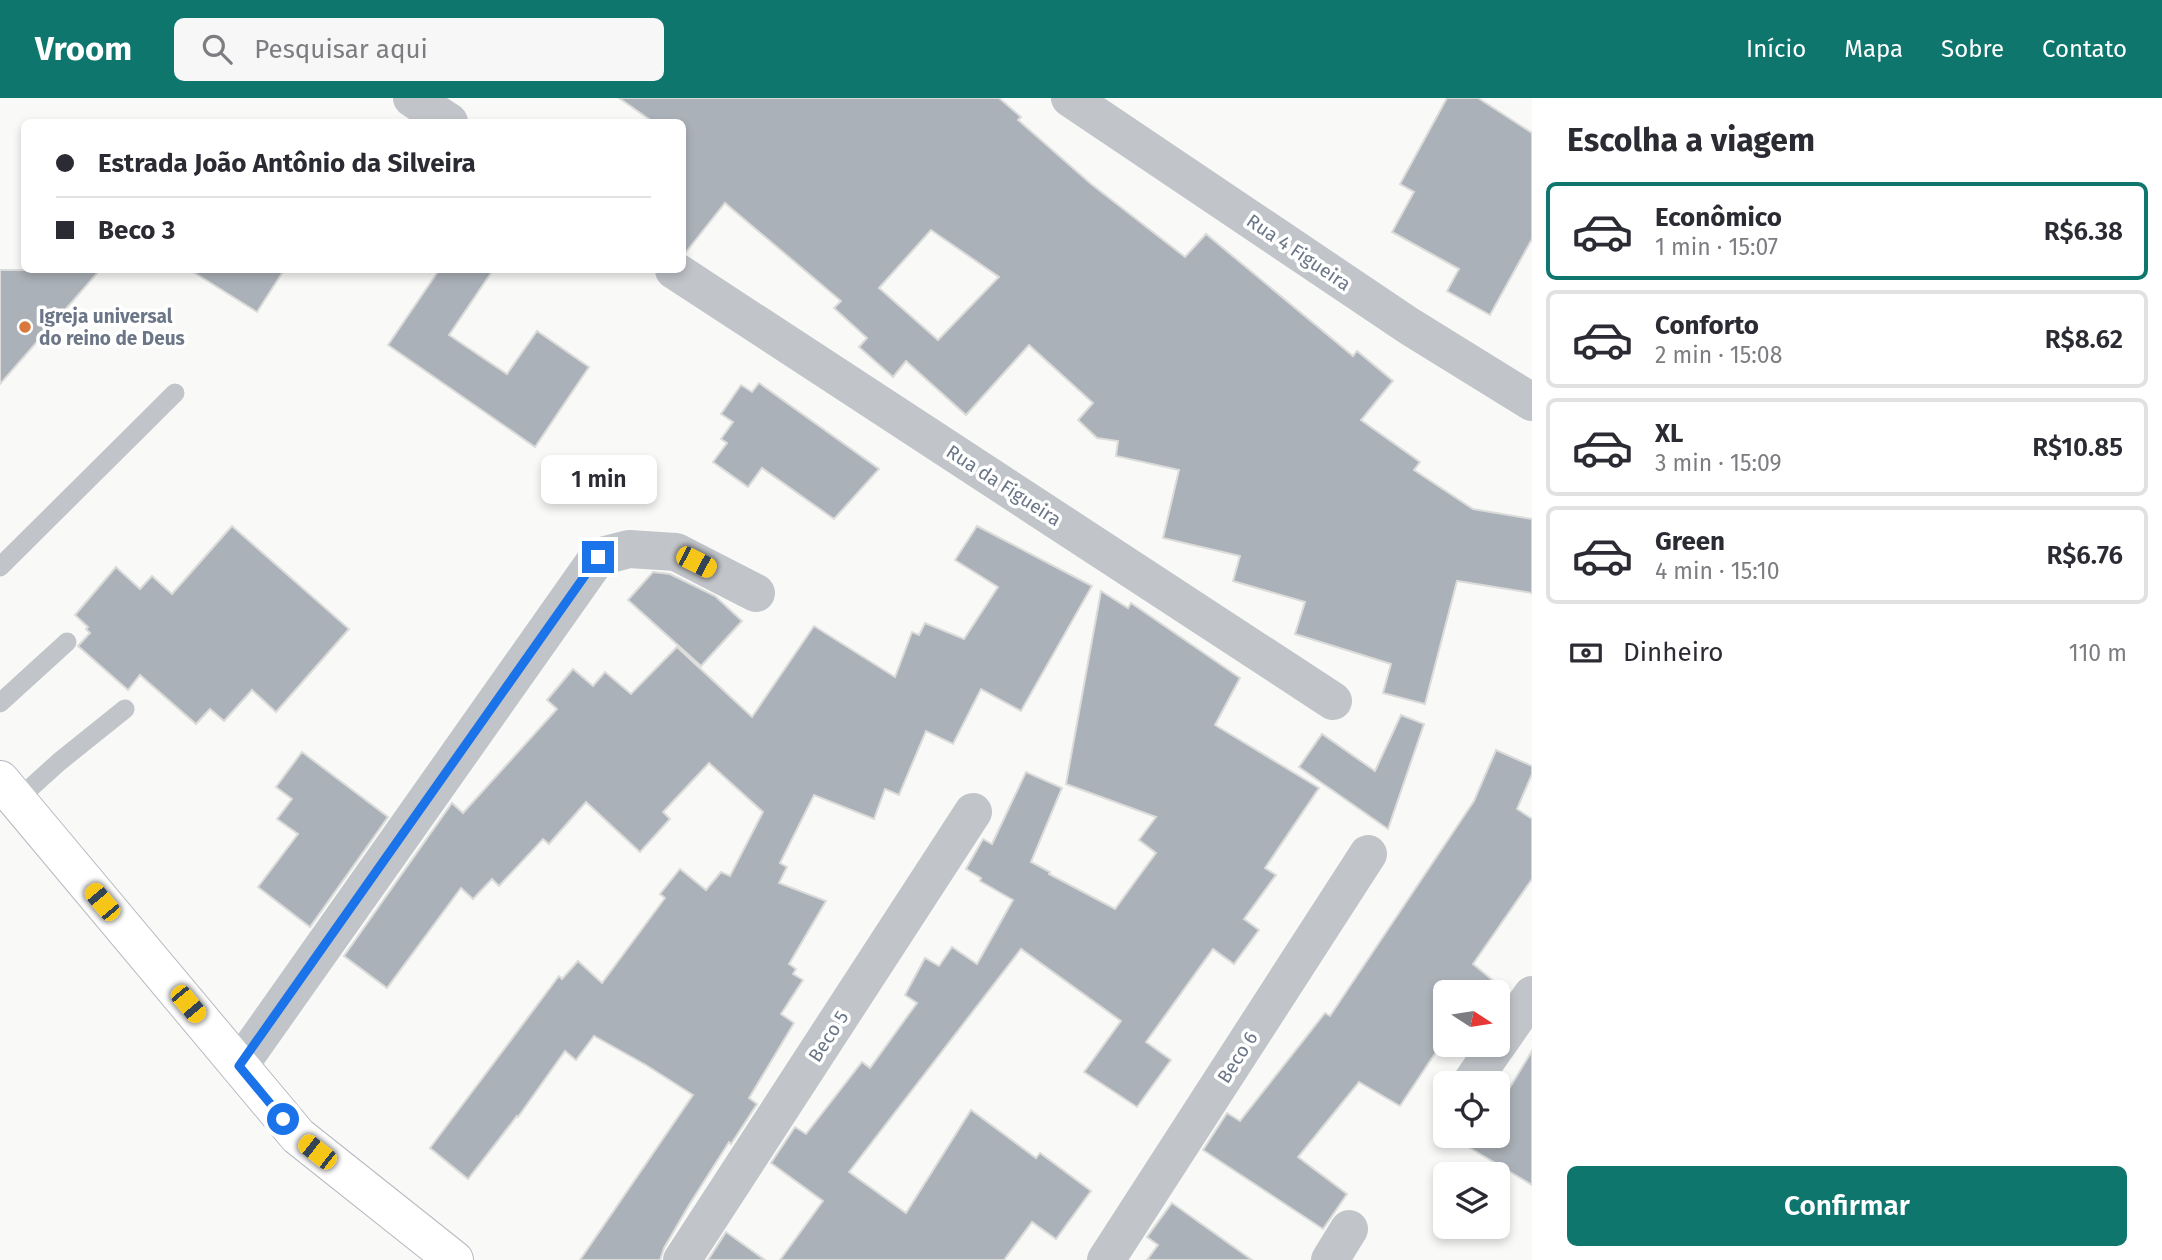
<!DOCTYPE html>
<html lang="pt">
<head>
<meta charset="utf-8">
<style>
  :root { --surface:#fff; --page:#f7f7f7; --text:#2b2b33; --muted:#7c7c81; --line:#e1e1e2; --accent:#0f766e }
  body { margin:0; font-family:"Fira Sans",sans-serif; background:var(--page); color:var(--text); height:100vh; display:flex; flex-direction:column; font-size:26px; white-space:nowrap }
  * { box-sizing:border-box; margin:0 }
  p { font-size:23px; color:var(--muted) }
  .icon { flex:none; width:38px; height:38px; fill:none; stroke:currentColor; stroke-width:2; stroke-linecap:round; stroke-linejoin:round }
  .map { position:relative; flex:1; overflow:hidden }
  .panel { display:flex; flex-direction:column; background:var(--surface); width:630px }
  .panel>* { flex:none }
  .banner { position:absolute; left:21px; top:21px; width:665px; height:154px; border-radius:10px; box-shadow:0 4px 10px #0003; display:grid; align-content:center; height:154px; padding:0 35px; background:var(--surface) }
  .needle { width:46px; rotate:102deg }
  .fabs { position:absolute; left:1433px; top:882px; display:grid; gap:14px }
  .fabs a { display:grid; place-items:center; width:77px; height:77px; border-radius:10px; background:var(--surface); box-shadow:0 4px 10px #0003; font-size:35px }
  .end { position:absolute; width:32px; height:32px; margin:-16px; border:9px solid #1a73e8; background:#fff; box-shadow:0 0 0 4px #fff }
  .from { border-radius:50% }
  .bubble { position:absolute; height:49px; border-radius:10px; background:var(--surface); box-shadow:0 4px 10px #0003; font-size:23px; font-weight:600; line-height:49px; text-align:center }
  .car { position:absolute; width:21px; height:42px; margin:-21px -10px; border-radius:9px; box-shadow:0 0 5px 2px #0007; background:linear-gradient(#f5c518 24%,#345 0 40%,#f5c518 0 76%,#345 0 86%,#f5c518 0) }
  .banner b { display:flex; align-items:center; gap:24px; height:66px; font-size:26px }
  .banner b+b { border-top:2px solid var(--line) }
  .banner i { width:18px; height:18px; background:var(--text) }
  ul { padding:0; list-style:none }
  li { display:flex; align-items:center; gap:21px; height:98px; margin:0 14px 10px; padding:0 21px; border:4px solid var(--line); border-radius:10px }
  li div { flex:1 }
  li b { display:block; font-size:26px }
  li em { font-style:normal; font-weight:600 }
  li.selected { border-color:var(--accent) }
  li>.icon { width:63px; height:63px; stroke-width:1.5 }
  h2 { padding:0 35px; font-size:32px; line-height:84px }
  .pay { display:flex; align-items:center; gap:18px; height:77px; padding:0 35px; font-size:26px }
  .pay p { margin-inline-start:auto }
  .button { display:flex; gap:14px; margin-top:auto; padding:14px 35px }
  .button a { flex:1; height:80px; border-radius:10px; background:var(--accent); color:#fff; font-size:28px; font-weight:600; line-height:80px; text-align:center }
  header { display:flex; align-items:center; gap:42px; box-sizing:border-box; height:98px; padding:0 35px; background:var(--accent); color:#fff }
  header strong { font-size:33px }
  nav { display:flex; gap:38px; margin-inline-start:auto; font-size:24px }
  .search { width:490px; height:63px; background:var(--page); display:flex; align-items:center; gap:18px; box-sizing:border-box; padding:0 24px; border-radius:10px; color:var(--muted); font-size:26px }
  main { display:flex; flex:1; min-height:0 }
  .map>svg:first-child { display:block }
  .building { fill:#abb1b8; stroke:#dbdcda; stroke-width:2; fill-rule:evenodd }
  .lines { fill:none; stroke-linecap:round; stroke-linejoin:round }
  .secondary-casing { stroke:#b6bac0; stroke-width:40 }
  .service { stroke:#c1c4c9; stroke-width:19 }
  .minor { stroke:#c1c4c9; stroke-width:38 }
  .secondary { stroke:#fff; stroke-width:38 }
  .route { stroke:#1a73e8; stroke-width:9 }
  .poi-dot { fill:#d8783a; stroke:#fff; stroke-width:2.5 }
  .labels { text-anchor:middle; stroke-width:7; stroke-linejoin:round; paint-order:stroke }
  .street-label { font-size:19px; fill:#6b7687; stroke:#fff }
  .poi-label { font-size:19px; font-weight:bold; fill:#6b7687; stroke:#fff; text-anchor:start }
</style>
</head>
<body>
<header>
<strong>Vroom</strong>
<div class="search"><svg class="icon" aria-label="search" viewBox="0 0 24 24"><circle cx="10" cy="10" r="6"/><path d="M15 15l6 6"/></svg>Pesquisar aqui</div>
<nav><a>Início</a><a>Mapa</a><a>Sobre</a><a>Contato</a></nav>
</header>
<main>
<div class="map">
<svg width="1532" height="1162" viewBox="0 0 1532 1162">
  <rect width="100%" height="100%" fill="#f9faf8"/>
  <g class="building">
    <path d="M619,0H999L1021,19L1018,22L1091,86L1185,159L1206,136L1353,258L1357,253L1393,283L1361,322L1420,364L1414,372L1473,411L1532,421V495L1457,483L1425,606L1383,595L1391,566L1295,536L1305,504L1233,483L1240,458L1163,440L1179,372L1116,358L1118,343L1097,340L1078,322L1093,305L1029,247L966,317L906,263L893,279L859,249L867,240L834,210L841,203L725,105L686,154L682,152V24H653ZM931,132L999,179L938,242L879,190Z"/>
    <path d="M1447,0H1478L1532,35V141L1490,217L1447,193L1459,171L1392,134L1414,94L1400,86Z"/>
    <path d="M0,172H100L0,286Z"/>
    <path d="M190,172H284L257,214Z"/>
    <path d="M439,172H493L449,237L507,276L537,233L589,269L535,349L388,247Z"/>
    <path d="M759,285L879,371L834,421L762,370L748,389L713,364L727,345L721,341L733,324L721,316L741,287L752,294Z"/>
    <path d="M232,428L349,531L276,614L252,592L224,623L210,611L196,626L140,577L128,592L78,548L90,535L86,531L88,529L75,517L116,469L140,491L152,478L172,496Z"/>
    <path d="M977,428L1092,488L1021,613L981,591L953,646L926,633L899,697L885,691L874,721L814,697L780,765L787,769L779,785L826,803L789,866L796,871L793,876L803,882L781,916L794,925L749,1000L757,1006L731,1046L729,1044L689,1107L664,1150L660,1162H580L693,997L646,967L594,938L576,962L565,953L518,1019L517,1018L468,1081L430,1050L559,878L562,881L578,863L602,885L665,800L660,796L680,771L706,792L721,774L730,778L763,714L709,665L663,714L670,721L640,754L586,704L549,746L543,741L499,788L492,781L473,801L461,790L387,890L344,858L452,705L463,715L557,611L547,602L573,571L593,588L605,574L631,596L677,549L752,619L814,528L895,579L912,534L919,537L925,525L964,541L998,489L955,462Z"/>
    <path d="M653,474L670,476L715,498L742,523L701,568L628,502Z"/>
    <path d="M1101,493L1128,510L1131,505L1240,580L1215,627L1319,690L1265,770L1276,777L1244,821L1259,832L1234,866L1213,851L1146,944L1171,962L1137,1009L1084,974L1121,923L1021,851L849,1074L906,1115L971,1012L1036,1060L1040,1055L1091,1093L1056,1141L1032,1124L1004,1162H780L823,1103L771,1065L795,1029L806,1036L862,964L870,970L917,905L905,897L925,860L939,868L952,849L977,866L1013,802L980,783L981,780L966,771L983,741L992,746L1026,674L1062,690L1031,764L1050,774L1049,776L1115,811L1156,755L1139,742L1156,719L1066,686Z"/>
    <path d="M1401,617L1424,626L1388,731L1299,669L1322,636L1375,673Z"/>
    <path d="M1496,652L1532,668V676L1517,711L1532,721V781L1473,866L1507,894H1446V939L1400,1008L1359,984L1298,1059L1347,1096L1323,1131L1203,1052L1227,1015L1240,1023L1325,915L1330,918L1474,703Z"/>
    <path d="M302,654L388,719L310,829L258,789L298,736L277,721L292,701L276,689Z"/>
    <path d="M1532,953V1087L1450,1038H1498V1009Z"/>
    <path d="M1172,1105L1252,1162H1147L1158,1147L1147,1139Z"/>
    <path d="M726,1134L765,1162H708Z"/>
  </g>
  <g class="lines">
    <defs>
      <path id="secondary" d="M0,682L298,1038L454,1162"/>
    </defs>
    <use href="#secondary" class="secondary-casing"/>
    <g class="service">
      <path d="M0,469L175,295"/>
      <path d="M0,605L67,544"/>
      <path d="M17,702L59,664L125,611"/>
    </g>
    <g class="minor">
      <path d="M412,0L449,24"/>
      <path d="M1070,0L1409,228L1532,304"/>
      <path d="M674,172L1333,603"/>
      <path d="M1498,946L1532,897"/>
      <path d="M239,968L598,459L629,451L676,454L756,495"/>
      <path d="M1471,985L1497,947"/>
      <path d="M682,1162L973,714"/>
      <path d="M1106,1162L1368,756"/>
      <path d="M1330,1162L1349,1131"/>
    </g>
    <use href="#secondary" class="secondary"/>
  </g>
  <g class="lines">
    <path class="route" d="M283,1021L239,968L598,459"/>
  </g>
  <circle class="poi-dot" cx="25" cy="229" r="7"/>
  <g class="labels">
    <g class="street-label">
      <text transform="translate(1299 154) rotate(34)" y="7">Rua 4 Figueira</text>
      <text transform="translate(1004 387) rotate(33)" y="7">Rua da Figueira</text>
      <text transform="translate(828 938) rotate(-57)" y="7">Beco 5</text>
      <text transform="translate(1237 959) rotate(-57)" y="7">Beco 6</text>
    </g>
    <g class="poi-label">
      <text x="39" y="225">Igreja universal<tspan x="39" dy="22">do reino de Deus</tspan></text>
    </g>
  </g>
</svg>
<div class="fabs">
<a><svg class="needle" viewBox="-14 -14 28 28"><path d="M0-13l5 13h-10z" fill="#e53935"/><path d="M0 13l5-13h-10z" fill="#7c7c81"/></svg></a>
<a><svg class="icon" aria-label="locate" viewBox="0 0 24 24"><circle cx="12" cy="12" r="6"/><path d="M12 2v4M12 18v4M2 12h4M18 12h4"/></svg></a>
<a><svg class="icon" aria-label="layers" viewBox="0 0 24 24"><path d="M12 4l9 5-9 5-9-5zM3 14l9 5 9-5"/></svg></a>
</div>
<i class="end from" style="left:283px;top:1021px"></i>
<i class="end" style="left:598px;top:459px"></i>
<div class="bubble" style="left:541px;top:357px;width:116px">1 min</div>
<i class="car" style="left:696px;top:464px;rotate:117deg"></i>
<i class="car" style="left:102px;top:804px;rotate:320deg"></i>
<i class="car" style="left:188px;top:906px;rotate:140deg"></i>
<i class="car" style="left:317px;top:1054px;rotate:308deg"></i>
<div class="banner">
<b><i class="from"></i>Estrada João Antônio da Silveira</b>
<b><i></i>Beco 3</b>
</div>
</div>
<section class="panel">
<h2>Escolha a viagem</h2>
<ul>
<li class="selected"><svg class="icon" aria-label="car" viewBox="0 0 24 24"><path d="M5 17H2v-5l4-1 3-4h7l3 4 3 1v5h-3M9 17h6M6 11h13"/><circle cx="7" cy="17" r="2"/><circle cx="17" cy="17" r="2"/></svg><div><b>Econômico</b><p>1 min · 15:07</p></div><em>R$6.38</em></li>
<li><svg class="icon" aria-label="car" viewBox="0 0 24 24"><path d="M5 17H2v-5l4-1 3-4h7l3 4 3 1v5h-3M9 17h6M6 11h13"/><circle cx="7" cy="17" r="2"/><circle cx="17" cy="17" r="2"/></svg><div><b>Conforto</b><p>2 min · 15:08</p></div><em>R$8.62</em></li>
<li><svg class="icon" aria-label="car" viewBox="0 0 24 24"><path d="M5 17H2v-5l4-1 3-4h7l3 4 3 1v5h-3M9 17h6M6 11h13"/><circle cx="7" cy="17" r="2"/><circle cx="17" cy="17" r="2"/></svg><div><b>XL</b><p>3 min · 15:09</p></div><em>R$10.85</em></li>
<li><svg class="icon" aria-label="car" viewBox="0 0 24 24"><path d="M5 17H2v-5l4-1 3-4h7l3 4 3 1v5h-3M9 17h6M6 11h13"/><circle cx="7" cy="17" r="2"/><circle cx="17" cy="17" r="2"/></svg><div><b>Green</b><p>4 min · 15:10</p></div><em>R$6.76</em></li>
</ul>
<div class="pay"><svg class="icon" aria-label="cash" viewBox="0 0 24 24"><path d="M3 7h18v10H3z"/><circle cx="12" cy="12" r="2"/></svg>Dinheiro<p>110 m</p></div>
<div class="button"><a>Confirmar</a></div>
</section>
</main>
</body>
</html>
